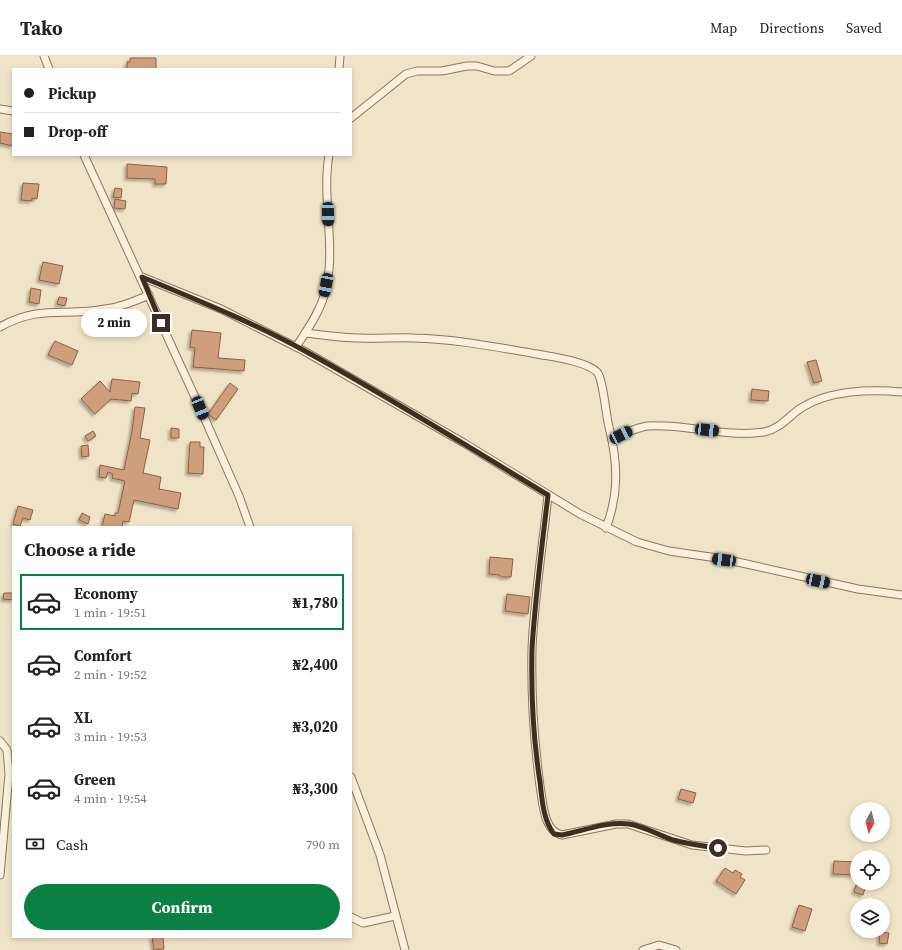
<!DOCTYPE html>
<html lang="en">
<head>
<meta charset="utf-8">
<style>
  :root { --surface:#fff; --page:#f6f6f6; --text:#222; --muted:#767676; --line:#e0e0e0; --accent:#0b8043 }
  body { margin:0; font-family:"Source Serif 4",serif; background:var(--page); color:var(--text); height:100vh; display:flex; flex-direction:column; font-size:15px; white-space:nowrap }
  * { box-sizing:border-box; margin:0 }
  p { font-size:13px; color:var(--muted) }
  .icon { flex:none; width:22px; height:22px; fill:none; stroke:currentColor; stroke-width:2; stroke-linecap:round; stroke-linejoin:round }
  .map { position:relative; flex:1; overflow:hidden }
  .side { position:absolute; left:12px; top:470px; width:340px; height:412px; display:flex; flex-direction:column; background:var(--surface); border-radius:0px; box-shadow:0 2px 6px #0003 }
  .side>* { flex:none }
  .guide { position:absolute; left:12px; top:12px; width:340px; height:88px; border-radius:0px; box-shadow:0 2px 6px #0003; display:grid; align-content:center; height:88px; padding:0 12px; background:var(--surface) }
  .needle { width:26px; rotate:186deg }
  .buttons { position:absolute; left:850px; top:746px; display:grid; gap:8px }
  .buttons a { display:grid; place-items:center; width:40px; height:40px; border-radius:50%; background:var(--surface); box-shadow:0 2px 6px #0003; font-size:20px }
  .end { position:absolute; width:18px; height:18px; margin:-9px; border:5px solid #3d2e20; background:#fff; box-shadow:0 0 0 2px #fff }
  .from { border-radius:50% }
  .bubble { position:absolute; height:28px; border-radius:14px; background:var(--surface); box-shadow:0 2px 6px #0003; font-size:13px; font-weight:700; line-height:28px; text-align:center }
  .car { position:absolute; width:12px; height:24px; margin:-12px -6px; border-radius:5px; box-shadow:0 0 3px 1px #0007; background:linear-gradient(#222 24%,#8ab4d8 0 40%,#222 0 76%,#8ab4d8 0 86%,#222 0) }
  .guide b { display:flex; align-items:center; gap:14px; height:38px; font-size:15px }
  .guide b+b { border-top:1px solid var(--line) }
  .guide i { width:10px; height:10px; background:var(--text) }
  ul { padding:0; list-style:none }
  li { display:flex; align-items:center; gap:12px; height:56px; margin:0 8px 6px; padding:0 4px; border:2px solid transparent; border-radius:0px }
  li div { flex:1 }
  li b { display:block; font-size:15px }
  li em { font-style:normal; font-weight:700 }
  li.selected { border-color:var(--accent) }
  li>.icon { width:36px; height:36px; stroke-width:1.5 }
  h2 { padding:0 12px; font-size:18px; line-height:48px }
  .pay { display:flex; align-items:center; gap:10px; height:44px; padding:0 12px; font-size:15px }
  .pay p { margin-inline-start:auto }
  .button { display:flex; gap:8px; margin-top:auto; padding:8px 12px }
  .button a { flex:1; height:46px; border-radius:24px; background:var(--accent); color:#fff; font-size:16px; font-weight:700; line-height:46px; text-align:center }
  header { display:flex; align-items:center; gap:24px; box-sizing:border-box; height:56px; padding:0 20px; background:var(--surface); border-bottom:1px solid var(--line) }
  header strong { font-size:19px }
  nav { display:flex; gap:22px; margin-inline-start:auto; font-size:14px }
  .map>svg:first-child { display:block }
  .building { fill:#cf9f7d; stroke:#8d5f41; filter:url(#shadow) }
  .lines { fill:none; stroke-linecap:round; stroke-linejoin:round }
  .street-casing { stroke:#8d765c; stroke-width:9 }
  .street { stroke:#faf1dc; stroke-width:7 }
  .route { stroke:#3d2e20; stroke-width:5 }
</style>
</head>
<body>
<header>
<strong>Tako</strong>
<nav><a>Map</a><a>Directions</a><a>Saved</a></nav>
</header>
<div class="map">
<svg width="902" height="894" viewBox="0 0 902 894">
  <defs>
    <filter id="shadow"><feDropShadow dx="-2.5" dy="2.5" stdDeviation="1" flood-color="#0004"/></filter>
  </defs>
  <rect width="100%" height="100%" fill="#f0e4c8"/>
  <g class="building">
    <path d="M130,2H156V13H127V6H130Z"/>
    <path d="M0,76L13,78V90L0,87Z"/>
    <path d="M127,108L167,111L166,128H155V123L127,122Z"/>
    <path d="M23,127L39,128L37,143L32,142V145L21,144Z"/>
    <path d="M115,132L122,133L121,142L113,141Z"/>
    <path d="M115,143L126,145L125,153L114,152Z"/>
    <path d="M43,206L63,210L59,228L39,224Z"/>
    <path d="M31,232L41,234L39,248L29,246Z"/>
    <path d="M59,241L67,242L65,250L57,248Z"/>
    <path d="M192,274L221,277L218,302L245,304L244,315L193,311L195,292L190,291Z"/>
    <path d="M55,285L78,295L72,309L48,299Z"/>
    <path d="M816,304L822,325L814,327L807,306Z"/>
    <path d="M112,323L140,326L138,338L132,337L131,345L111,343L95,358L81,343L100,325L110,336Z"/>
    <path d="M230,327L238,333L216,364L208,358Z"/>
    <path d="M752,333L769,335L768,345L751,344Z"/>
    <path d="M135,351L145,352L140,382L150,384L143,417L161,421L159,433L181,437L178,453L134,444L129,466L123,465L122,471H102L105,458L115,460V457H118L125,425L112,422L113,418L108,416L106,422L99,421L100,409L124,414L132,375Z"/>
    <path d="M171,372L179,373V382H171Z"/>
    <path d="M93,375L96,380L88,385L85,380Z"/>
    <path d="M190,386H200V391H204L203,418L188,417Z"/>
    <path d="M88,389L89,400L82,401L81,390Z"/>
    <path d="M18,450L33,454L30,464L23,462L20,470L13,468Z"/>
    <path d="M82,457L90,461L88,468L79,464Z"/>
    <path d="M490,501L513,503L511,521H502L499,519L489,518Z"/>
    <path d="M4,537H13V544L3,543Z"/>
    <path d="M507,538L530,541L528,558L505,555Z"/>
    <path d="M681,733L696,737L693,747L678,743Z"/>
    <path d="M834,805L857,806V819L833,818Z"/>
    <path d="M725,812L733,817L735,814L742,818L740,821L745,824L736,838L716,825Z"/>
    <path d="M856,829L865,832L863,839L854,836Z"/>
    <path d="M799,849L812,853L805,875L792,871Z"/>
    <path d="M880,876L889,877L887,888L879,887Z"/>
    <path d="M152,881H163L164,893L154,894Z"/>
  </g>
  <g class="lines">
    <defs>
      <g id="street">
        <path d="M44,0L49,13"/>
        <path d="M339,13L340,0"/>
        <path d="M0,53L13,55"/>
        <path d="M351,62L406,18L417,15H442L467,10H477L494,15H509L531,0"/>
        <path d="M84,99L200,352L239,440L250,471"/>
        <path d="M142,221L221,253L304,295L464,387L580,458L637,486L669,495L724,503L858,533L902,539"/>
        <path d="M0,271C40,248 65,261 105,253C121,251 135,245 149,239"/>
        <path d="M305,277C323,279 342,282 360,282C378,283 396,281 414,282C455,283 496,291 537,298C552,301 586,305 597,316C603,322 606,360 609,371C618,407 619,438 606,472"/>
        <path d="M296,291C306,276 319,257 324,240C338,195 321,145 329,99"/>
        <path d="M612,384C622,379 632,373 643,371C649,369 657,370 664,370C697,371 731,381 764,376C780,373 789,360 801,352C829,334 871,333 902,336"/>
        <path d="M548,439C543,489 534,543 532,593C531,639 534,685 540,730C543,746 543,775 562,779L616,768H628L692,789L746,795L766,794"/>
        <path d="M0,685L7,694L9,718L0,819"/>
        <path d="M351,721L380,799L405,894"/>
        <path d="M351,861L363,867L395,860"/>
        <path d="M643,894L659,889L676,894"/>
      </g>
    </defs>
    <use href="#street" class="street-casing"/>
    <use href="#street" class="street"/>
  </g>
  <g class="lines">
    <path class="route" d="M161,267L142,221C197,244 252,266 305,295C387,340 467,390 548,439C542,490 535,542 532,593C531,637 533,682 540,726C542,743 543,764 554,778L562,779C583,775 607,765 629,768C644,770 658,779 673,784C688,788 703,790 718,792"/>
  </g>
</svg>
<div class="buttons">
<a><svg class="needle" viewBox="-14 -14 28 28"><path d="M0-13l5 13h-10z" fill="#e53935"/><path d="M0 13l5-13h-10z" fill="#767676"/></svg></a>
<a><svg class="icon" aria-label="locate" viewBox="0 0 24 24"><circle cx="12" cy="12" r="6"/><path d="M12 2v4M12 18v4M2 12h4M18 12h4"/></svg></a>
<a><svg class="icon" aria-label="layers" viewBox="0 0 24 24"><path d="M12 4l9 5-9 5-9-5zM3 14l9 5 9-5"/></svg></a>
</div>
<i class="end from" style="left:718px;top:792px"></i>
<i class="end" style="left:161px;top:267px"></i>
<div class="bubble" style="left:81px;top:253px;width:66px">2 min</div>
<i class="car" style="left:328px;top:158px;rotate:179deg"></i>
<i class="car" style="left:326px;top:229px;rotate:191deg"></i>
<i class="car" style="left:200px;top:352px;rotate:158deg"></i>
<i class="car" style="left:707px;top:374px;rotate:96deg"></i>
<i class="car" style="left:621px;top:379px;rotate:63deg"></i>
<i class="car" style="left:724px;top:504px;rotate:277deg"></i>
<i class="car" style="left:818px;top:525px;rotate:102deg"></i>
<div class="guide">
<b><i class="from"></i>Pickup</b>
<b><i></i>Drop-off</b>
</div>
<section class="side">
<h2>Choose a ride</h2>
<ul>
<li class="selected"><svg class="icon" aria-label="car" viewBox="0 0 24 24"><path d="M5 17H2v-5l4-1 3-4h7l3 4 3 1v5h-3M9 17h6M6 11h13"/><circle cx="7" cy="17" r="2"/><circle cx="17" cy="17" r="2"/></svg><div><b>Economy</b><p>1 min · 19:51</p></div><em>₦1,780</em></li>
<li><svg class="icon" aria-label="car" viewBox="0 0 24 24"><path d="M5 17H2v-5l4-1 3-4h7l3 4 3 1v5h-3M9 17h6M6 11h13"/><circle cx="7" cy="17" r="2"/><circle cx="17" cy="17" r="2"/></svg><div><b>Comfort</b><p>2 min · 19:52</p></div><em>₦2,400</em></li>
<li><svg class="icon" aria-label="car" viewBox="0 0 24 24"><path d="M5 17H2v-5l4-1 3-4h7l3 4 3 1v5h-3M9 17h6M6 11h13"/><circle cx="7" cy="17" r="2"/><circle cx="17" cy="17" r="2"/></svg><div><b>XL</b><p>3 min · 19:53</p></div><em>₦3,020</em></li>
<li><svg class="icon" aria-label="car" viewBox="0 0 24 24"><path d="M5 17H2v-5l4-1 3-4h7l3 4 3 1v5h-3M9 17h6M6 11h13"/><circle cx="7" cy="17" r="2"/><circle cx="17" cy="17" r="2"/></svg><div><b>Green</b><p>4 min · 19:54</p></div><em>₦3,300</em></li>
</ul>
<div class="pay"><svg class="icon" aria-label="cash" viewBox="0 0 24 24"><path d="M3 7h18v10H3z"/><circle cx="12" cy="12" r="2"/></svg>Cash<p>790 m</p></div>
<div class="button"><a>Confirm</a></div>
</section>
</div>
</body>
</html>
